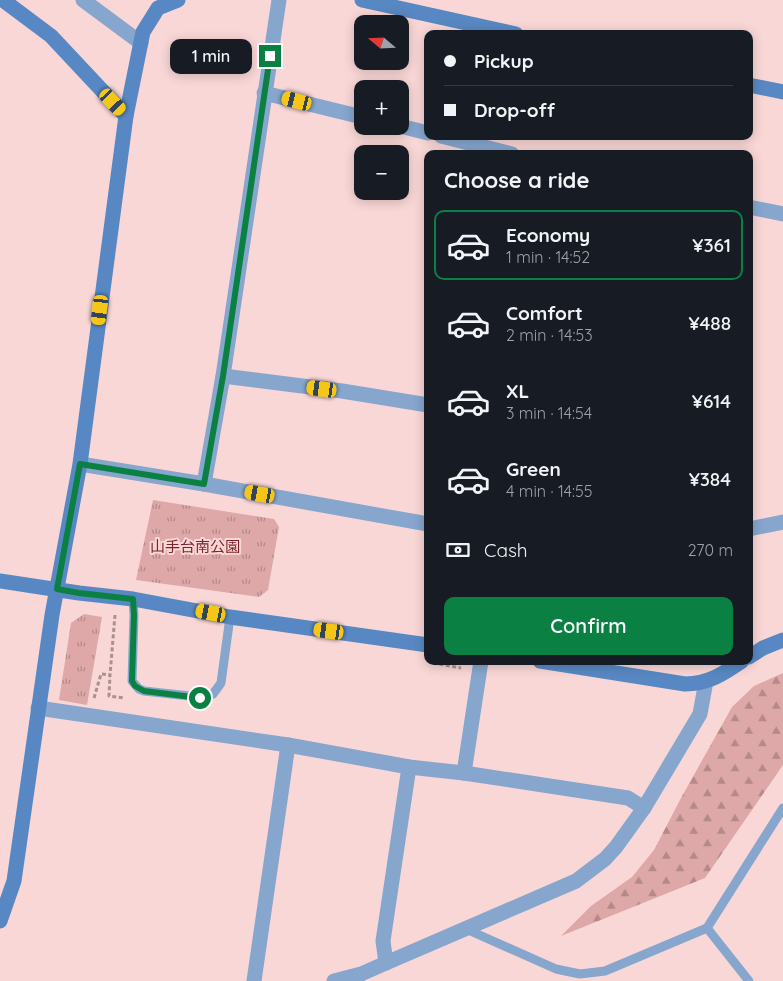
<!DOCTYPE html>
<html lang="en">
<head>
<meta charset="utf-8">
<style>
  :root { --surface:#171b24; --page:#20242c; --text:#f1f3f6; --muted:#9ea1a6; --line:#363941; --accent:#0b8043 }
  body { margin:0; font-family:Quicksand,"Noto Sans JP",sans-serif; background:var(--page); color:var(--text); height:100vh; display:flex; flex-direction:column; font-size:19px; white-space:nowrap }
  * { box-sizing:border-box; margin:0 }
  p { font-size:16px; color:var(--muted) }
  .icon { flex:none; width:28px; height:28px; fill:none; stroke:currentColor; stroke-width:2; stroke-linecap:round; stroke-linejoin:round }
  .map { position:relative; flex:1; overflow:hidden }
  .drawer { position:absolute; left:424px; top:150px; width:329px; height:515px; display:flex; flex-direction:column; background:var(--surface); border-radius:10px; box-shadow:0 2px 12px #0003 }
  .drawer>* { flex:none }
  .hud { position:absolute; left:424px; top:30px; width:329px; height:110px; border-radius:10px; box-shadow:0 2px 12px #0003; display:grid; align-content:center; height:110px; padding:0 20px; background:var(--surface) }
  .needle { width:32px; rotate:289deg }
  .tools { position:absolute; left:354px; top:15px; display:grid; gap:10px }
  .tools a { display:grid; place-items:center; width:55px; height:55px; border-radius:10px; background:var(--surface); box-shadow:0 2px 12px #0003; font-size:25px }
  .end { position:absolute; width:22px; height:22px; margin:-11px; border:6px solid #0b8043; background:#fff; box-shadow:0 0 0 2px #fff }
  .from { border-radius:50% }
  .bubble { position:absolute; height:35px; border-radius:10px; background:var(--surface); box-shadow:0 2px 12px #0003; font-size:16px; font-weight:600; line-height:35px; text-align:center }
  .car { position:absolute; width:15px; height:30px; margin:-15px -8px; border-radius:6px; box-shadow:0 0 4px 1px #0007; background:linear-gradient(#f5c518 24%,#345 0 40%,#f5c518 0 76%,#345 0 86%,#f5c518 0) }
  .hud b { display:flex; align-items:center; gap:18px; height:48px; font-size:19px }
  .hud b+b { border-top:1px solid var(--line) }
  .hud i { width:12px; height:12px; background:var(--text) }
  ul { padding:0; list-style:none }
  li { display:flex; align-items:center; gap:15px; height:70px; margin:0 10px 8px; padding:0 10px; border:2px solid transparent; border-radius:10px }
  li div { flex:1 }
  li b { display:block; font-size:19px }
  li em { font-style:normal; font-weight:600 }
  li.on { border-color:var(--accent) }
  li>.icon { width:45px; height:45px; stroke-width:1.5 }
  h2 { padding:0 20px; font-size:22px; line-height:60px }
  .pay { display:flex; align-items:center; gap:12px; height:55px; padding:0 20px; font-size:19px }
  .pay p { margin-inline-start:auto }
  .primary-button { display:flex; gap:10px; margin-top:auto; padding:10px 20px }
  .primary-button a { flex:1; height:58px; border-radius:10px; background:var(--accent); color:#fff; font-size:20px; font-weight:600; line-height:58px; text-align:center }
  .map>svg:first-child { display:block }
  .forest { fill:url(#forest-firs) }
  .park { fill:url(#park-tufts) }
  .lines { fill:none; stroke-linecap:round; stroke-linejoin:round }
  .path { stroke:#aa908f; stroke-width:3; stroke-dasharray:4 2.5; stroke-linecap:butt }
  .lane { stroke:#86a6ce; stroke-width:9 }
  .street { stroke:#86a6ce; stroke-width:15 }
  .secondary { stroke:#5888c3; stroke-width:15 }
  .route { stroke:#0b8043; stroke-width:6 }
  .labels { text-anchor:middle; stroke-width:4; stroke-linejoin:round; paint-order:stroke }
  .park-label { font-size:15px; fill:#7e252b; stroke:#f9d7d6 }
</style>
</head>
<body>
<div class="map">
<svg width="783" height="981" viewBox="0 0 783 981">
  <defs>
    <pattern id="forest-firs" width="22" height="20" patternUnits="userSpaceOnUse" patternTransform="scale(1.25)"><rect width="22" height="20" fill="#dda8a7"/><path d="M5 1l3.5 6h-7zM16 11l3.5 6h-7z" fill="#b48988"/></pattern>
    <pattern id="park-tufts" width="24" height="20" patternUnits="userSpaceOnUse" patternTransform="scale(1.25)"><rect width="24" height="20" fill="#dda8a7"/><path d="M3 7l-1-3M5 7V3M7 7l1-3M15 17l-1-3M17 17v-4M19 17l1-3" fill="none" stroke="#b48988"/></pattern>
  </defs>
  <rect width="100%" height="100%" fill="#f9d7d6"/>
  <path class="forest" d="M783,673V765L705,878L561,936L591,906L632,877L654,850L681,798L732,707L754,686Z"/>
  <g class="park">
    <path d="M153,500L274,519L279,527L268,590L259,597L136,580Z"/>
    <path d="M84,614L102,617L87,705L59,700L71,623Z"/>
  </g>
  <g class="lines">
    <g class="path">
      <path d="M115,615L110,675L109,696L125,698"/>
      <path d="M433,663L461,668"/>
      <path d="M94,698L101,674L110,675"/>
    </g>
    <g class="lane">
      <path d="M133,599L134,615L132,681L139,689L144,691L199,697L213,694L221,683L230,617"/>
      <path d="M466,929L556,969L580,974L605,971L707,928"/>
      <path d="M749,981L707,928L783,808"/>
    </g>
    <g class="street">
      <path d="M83,0L141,43"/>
      <path d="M264,93L362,117"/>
      <path d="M400,126L428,133"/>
      <path d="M441,136L512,154"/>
      <path d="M749,207L783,214"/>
      <path d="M223,376L342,391L428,405"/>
      <path d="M80,464L204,484L428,524"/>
      <path d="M204,484L223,376L279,0"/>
      <path d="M749,529L783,522"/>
      <path d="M38,708L288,745L409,767L464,773L628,798L644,808"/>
      <path d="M464,773L481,661"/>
      <path d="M386,963L383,941L409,767"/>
      <path d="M254,981L288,745"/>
      <path d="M334,981L361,974L386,963L576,881L605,859L616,847L644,808L700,714L706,681"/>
    </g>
    <g class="secondary">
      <path d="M3,0L51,36L126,116"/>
      <path d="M362,0L516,34"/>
      <path d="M749,85L783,92"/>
      <path d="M0,581L79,593L133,599L230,617L428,645"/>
      <path d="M749,657L763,648L783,640"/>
      <path d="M540,661L685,684C708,684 723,674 742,661"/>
      <path d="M0,921L14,881L52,615L80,464L126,116L143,32L158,8L178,0"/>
    </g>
  </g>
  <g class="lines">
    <path class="route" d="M200,698L144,691L135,686L132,681L134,615L133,599L79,593L57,589L80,464L204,484L223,376L270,56"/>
  </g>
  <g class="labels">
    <g class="park-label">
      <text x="195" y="552">山手台南公園</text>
    </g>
  </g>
</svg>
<div class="tools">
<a><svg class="needle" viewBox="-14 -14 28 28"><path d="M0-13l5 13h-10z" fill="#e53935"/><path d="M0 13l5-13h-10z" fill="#9ea1a6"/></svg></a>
<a>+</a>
<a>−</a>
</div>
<i class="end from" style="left:200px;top:698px"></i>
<i class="end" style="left:270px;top:56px"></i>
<div class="bubble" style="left:170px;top:39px;width:82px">1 min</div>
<i class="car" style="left:297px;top:101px;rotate:284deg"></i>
<i class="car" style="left:113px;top:102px;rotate:137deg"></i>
<i class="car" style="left:100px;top:310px;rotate:187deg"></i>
<i class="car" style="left:322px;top:389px;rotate:278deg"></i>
<i class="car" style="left:260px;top:494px;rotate:280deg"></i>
<i class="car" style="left:211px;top:613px;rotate:281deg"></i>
<i class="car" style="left:329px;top:631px;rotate:278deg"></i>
<div class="hud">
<b><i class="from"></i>Pickup</b>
<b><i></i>Drop-off</b>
</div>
<section class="drawer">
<h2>Choose a ride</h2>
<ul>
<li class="on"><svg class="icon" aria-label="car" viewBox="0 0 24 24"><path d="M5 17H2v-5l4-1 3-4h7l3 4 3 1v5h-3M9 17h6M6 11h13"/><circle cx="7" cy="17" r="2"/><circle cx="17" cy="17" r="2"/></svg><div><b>Economy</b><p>1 min · 14:52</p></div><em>¥361</em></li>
<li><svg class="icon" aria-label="car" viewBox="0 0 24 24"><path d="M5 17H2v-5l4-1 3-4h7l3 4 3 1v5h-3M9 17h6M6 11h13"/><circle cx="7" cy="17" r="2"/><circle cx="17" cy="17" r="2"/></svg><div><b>Comfort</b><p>2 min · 14:53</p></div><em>¥488</em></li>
<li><svg class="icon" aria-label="car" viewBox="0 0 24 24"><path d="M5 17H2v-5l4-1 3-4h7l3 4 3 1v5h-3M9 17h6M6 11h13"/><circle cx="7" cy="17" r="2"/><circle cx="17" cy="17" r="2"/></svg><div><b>XL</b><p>3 min · 14:54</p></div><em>¥614</em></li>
<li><svg class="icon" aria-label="car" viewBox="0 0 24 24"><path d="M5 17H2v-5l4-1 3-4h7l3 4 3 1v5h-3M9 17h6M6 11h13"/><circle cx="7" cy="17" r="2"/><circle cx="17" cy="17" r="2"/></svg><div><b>Green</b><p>4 min · 14:55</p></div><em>¥384</em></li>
</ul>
<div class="pay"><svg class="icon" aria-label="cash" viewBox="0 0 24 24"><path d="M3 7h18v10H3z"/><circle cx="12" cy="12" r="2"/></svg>Cash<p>270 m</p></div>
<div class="primary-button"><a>Confirm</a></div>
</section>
</div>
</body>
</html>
